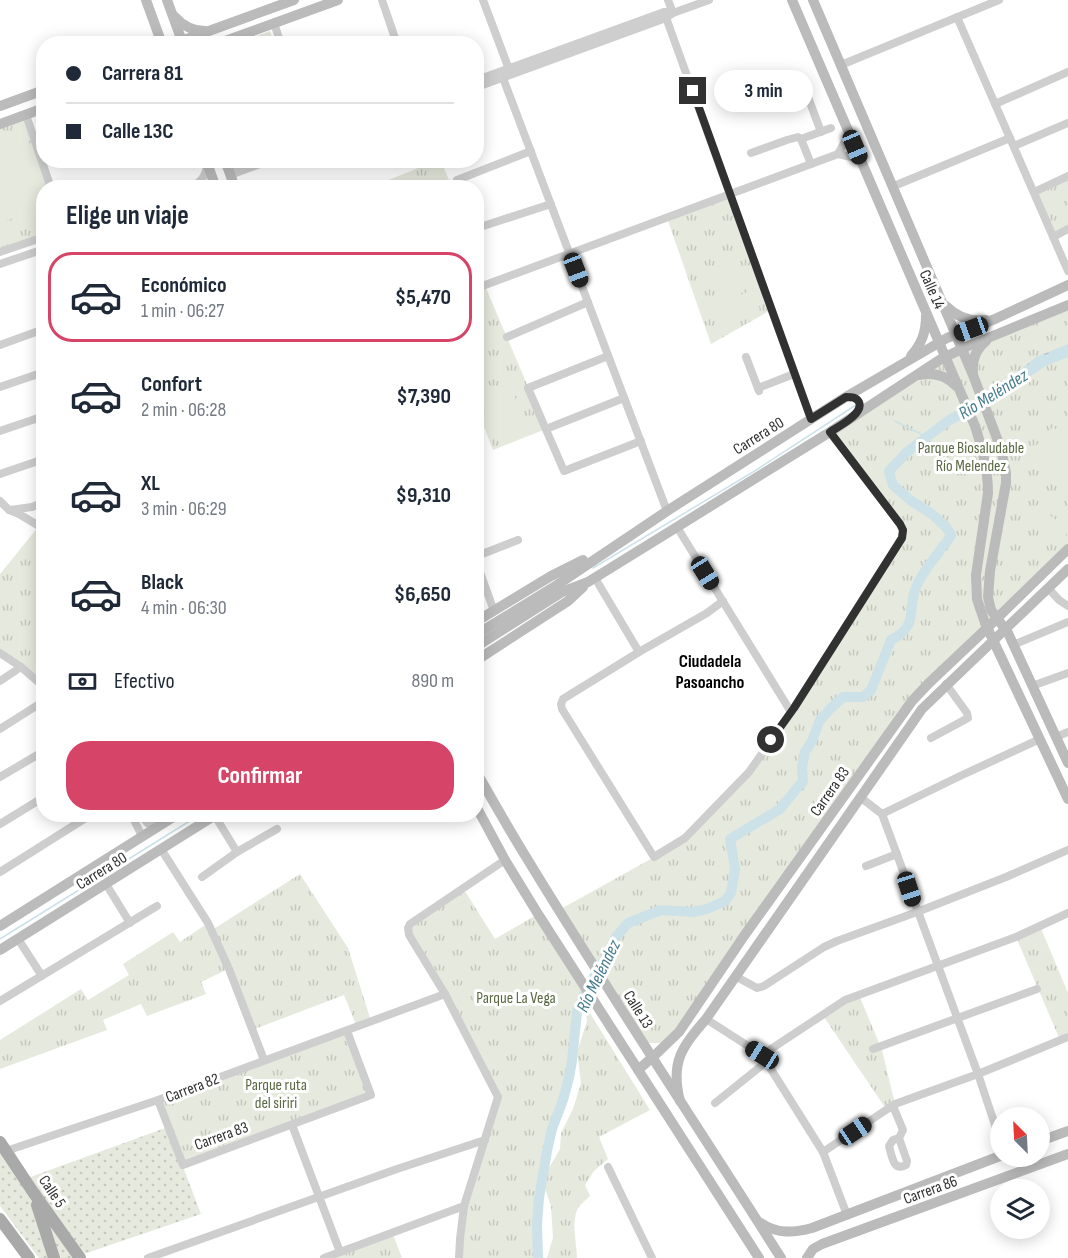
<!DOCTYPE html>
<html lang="es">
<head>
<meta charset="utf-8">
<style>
  :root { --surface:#fff; --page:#f6f6f7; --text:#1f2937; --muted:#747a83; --line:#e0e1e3; --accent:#d64467 }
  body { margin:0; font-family:"Sofia Sans Condensed",sans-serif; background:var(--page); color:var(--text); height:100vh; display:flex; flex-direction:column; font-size:22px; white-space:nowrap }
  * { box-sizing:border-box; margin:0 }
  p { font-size:20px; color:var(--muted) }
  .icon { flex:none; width:33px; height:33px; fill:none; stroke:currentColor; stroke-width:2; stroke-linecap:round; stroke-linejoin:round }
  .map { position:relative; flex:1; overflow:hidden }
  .panel { position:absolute; left:36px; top:180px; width:448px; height:642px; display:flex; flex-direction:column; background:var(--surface); border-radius:24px; box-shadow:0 3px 15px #0003 }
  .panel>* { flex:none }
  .banner { position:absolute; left:36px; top:36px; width:448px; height:132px; border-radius:24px; box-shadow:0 3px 15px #0003; display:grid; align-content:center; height:132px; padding:0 30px; background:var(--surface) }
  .needle { width:39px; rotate:336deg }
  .fabs { position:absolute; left:990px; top:1107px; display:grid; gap:12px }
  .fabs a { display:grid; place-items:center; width:60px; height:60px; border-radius:50%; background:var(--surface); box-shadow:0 3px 15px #0003; font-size:30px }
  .end { position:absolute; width:27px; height:27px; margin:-14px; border:8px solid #313131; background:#fff; box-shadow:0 0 0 3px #fff }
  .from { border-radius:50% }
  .bubble { position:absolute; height:42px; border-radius:21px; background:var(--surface); box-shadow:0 3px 15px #0003; font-size:20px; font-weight:700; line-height:42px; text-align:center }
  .car { position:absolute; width:18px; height:36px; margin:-18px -9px; border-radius:8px; box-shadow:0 0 4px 2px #0007; background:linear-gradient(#222 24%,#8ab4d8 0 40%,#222 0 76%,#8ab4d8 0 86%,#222 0) }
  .banner b { display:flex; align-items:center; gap:21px; height:57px; font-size:22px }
  .banner b+b { border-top:2px solid var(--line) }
  .banner i { width:15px; height:15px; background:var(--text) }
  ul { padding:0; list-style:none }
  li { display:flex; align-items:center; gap:18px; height:90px; margin:0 12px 9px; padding:0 18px; border:3px solid transparent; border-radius:24px }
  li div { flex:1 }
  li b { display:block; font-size:22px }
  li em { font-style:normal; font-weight:700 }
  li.active { border-color:var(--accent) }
  li>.icon { width:54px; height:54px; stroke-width:1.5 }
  h2 { padding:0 30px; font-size:27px; line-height:72px }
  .pay { display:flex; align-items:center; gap:15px; height:66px; padding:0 30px; font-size:22px }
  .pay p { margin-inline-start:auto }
  .cta { display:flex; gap:12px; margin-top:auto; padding:12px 30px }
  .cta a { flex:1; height:69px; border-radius:24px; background:var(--accent); color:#fff; font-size:24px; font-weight:700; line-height:69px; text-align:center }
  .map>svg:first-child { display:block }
  .grass { fill:url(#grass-dots) }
  .park { fill:url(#park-tufts) }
  .garden { fill:#e6e9dd }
  .water { fill:url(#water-ripples) }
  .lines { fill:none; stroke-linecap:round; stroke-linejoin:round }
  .stream { stroke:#cce2e8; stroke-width:1.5 }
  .river { stroke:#cce2e8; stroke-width:10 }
  .street { stroke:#cecece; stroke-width:8 }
  .secondary { stroke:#bbb; stroke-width:10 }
  .primary { stroke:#a9a9a9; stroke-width:12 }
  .route { stroke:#313131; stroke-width:8 }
  .labels { text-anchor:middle; stroke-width:6; stroke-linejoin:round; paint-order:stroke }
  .street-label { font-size:16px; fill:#313131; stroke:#fff }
  .park-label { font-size:16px; fill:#5a6942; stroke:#fff }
  .water-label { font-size:18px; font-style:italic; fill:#457c8d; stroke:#fff }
  .neighbourhood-label { font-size:18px; font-weight:bold; fill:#000; stroke:#fff }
</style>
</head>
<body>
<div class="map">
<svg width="1068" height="1258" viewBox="0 0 1068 1258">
  <defs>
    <pattern id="grass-dots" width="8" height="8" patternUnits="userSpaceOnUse" patternTransform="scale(1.5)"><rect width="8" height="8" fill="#e6e9dd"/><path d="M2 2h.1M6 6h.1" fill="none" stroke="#c6c8be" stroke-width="1.8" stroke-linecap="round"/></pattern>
    <pattern id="park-tufts" width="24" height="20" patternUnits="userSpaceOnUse" patternTransform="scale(1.5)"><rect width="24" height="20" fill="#e6e9dd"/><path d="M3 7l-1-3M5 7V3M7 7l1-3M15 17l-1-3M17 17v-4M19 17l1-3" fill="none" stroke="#c6c8be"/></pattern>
    <pattern id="water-ripples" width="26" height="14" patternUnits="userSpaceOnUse" patternTransform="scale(1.5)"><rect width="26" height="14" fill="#cce2e8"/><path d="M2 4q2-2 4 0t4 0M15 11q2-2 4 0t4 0" fill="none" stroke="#b0c2c7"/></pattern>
  </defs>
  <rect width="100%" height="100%" fill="#fff"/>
  <path class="grass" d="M168,1127L201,1214L78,1256L80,1258H39L0,1206V1142L25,1179Z"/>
  <g class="park">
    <path d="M26,115L51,187L44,188L43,237L0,252V124Z"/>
    <path d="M438,160L441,161L452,187H389L386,181Z"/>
    <path d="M1068,176V229L1053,237L1034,192Z"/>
    <path d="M730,194L771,310L711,344L667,218Z"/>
    <path d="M477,267L546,429L493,450L477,409Z"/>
    <path d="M1068,305V549L929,683L665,1043H648L559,910L676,845L749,772L903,530L830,432L927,368Z"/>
    <path d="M39,526L43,529V687L0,653V574Z"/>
    <path d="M300,874L348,948L371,1021L357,1027L344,995L252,1030L228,969L201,982L206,994L147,1016L141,1004L103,1020L107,1030L0,1069V1040L81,989L88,1000L129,975L123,964L173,932L180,942L208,923L212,930Z"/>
    <path d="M463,888L495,939L538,914L586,990L577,1012L572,1061L569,1078L563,1100L552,1129L542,1180L560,1149L561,1133L573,1109L581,1083L577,1052L587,1021L585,1005L650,1110L599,1137L608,1159L594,1171L585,1185L590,1196C586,1200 579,1205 577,1210C571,1225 577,1243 577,1258H547L553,1238L551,1206L542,1180C536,1206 537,1232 538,1258H459L464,1206L498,1097L409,935L410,924Z"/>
    <path d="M1040,926L1068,993V1037L1060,1040L1016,937Z"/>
    <path d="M859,995L882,1050L895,1104L886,1109L822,1014Z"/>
    <path d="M347,1031L371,1095L183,1165L158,1100Z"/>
    <path d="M392,1232L402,1258H324Z"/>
  </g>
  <g class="garden">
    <path d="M270,31L274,43H238Z"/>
    <path d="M24,128L45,187L44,188L43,207L3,222L0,214V136Z"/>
    <path d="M733,267L744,292L730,297L720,273Z"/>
    <path d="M751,290L760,309L726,326L716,307Z"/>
    <path d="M512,390L527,427L496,439L481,403Z"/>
    <path d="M1053,427L1068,440V484L1032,450Z"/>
    <path d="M1047,513L1068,529V532L1060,543L1037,525Z"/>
    <path d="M43,569V607L28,576Z"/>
  </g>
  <path class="water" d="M1068,344V349L1044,358L989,396L987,391L1018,372L1036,357Z"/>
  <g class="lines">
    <g class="stream">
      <path d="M895,421L927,437"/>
      <path d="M593,568L753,472L859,403"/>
      <path d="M0,939L201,814"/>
    </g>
    <g class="river">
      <path d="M946,543L951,535L946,527L932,514L910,500L893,485L889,471L907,452L948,421L997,394L1044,361L1068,352"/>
      <path d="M538,1258L537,1224L539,1198L547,1151L552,1129L563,1100L569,1078L572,1061L577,1012L586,990L609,952L616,937L628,923L661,910L693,912L707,909L725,901L731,893L735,869L730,839L780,809L803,781L802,768L805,752L812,741L820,720L831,708L843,697H863L871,690L891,640C919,626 907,610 916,587C923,571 934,560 943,546"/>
    </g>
    <g class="street">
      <path d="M382,0L397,44"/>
      <path d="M483,0L510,72"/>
      <path d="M668,0L673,13"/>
      <path d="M664,12L811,419"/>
      <path d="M957,17L1068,271"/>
      <path d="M274,23L281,44"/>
      <path d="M841,65L999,0"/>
      <path d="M503,78L667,511"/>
      <path d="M477,80L664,12H668"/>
      <path d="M477,87L666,18L673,13L709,0"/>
      <path d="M808,97L821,132"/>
      <path d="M995,104L1068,72"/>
      <path d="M26,115L51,188"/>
      <path d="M801,139L831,128"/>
      <path d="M1014,146L1068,123"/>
      <path d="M751,153L787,140L798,137L801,139L811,164"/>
      <path d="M838,154L849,134"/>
      <path d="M227,168L249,160"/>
      <path d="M230,175L271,160"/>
      <path d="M457,180L531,151"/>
      <path d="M894,186L1010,138"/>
      <path d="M189,188C200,183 206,177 207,165"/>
      <path d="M1034,192L1068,176"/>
      <path d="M477,228L551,204"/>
      <path d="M1053,237L1068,229"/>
      <path d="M0,252L44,237"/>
      <path d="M0,264L44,249"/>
      <path d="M477,288L838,154L860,159"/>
      <path d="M507,337L588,302"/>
      <path d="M0,345L44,329"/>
      <path d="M608,356L528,388L564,471L641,441"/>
      <path d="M746,357L759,391"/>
      <path d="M0,387L44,372"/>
      <path d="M758,388L794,374"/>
      <path d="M546,429L624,398"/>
      <path d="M0,431L44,416"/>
      <path d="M0,474L44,459"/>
      <path d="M0,501L9,510L19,514L44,529"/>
      <path d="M10,510L32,507L44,502"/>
      <path d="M677,527L791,712"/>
      <path d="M477,556L518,540"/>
      <path d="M477,564L494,611"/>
      <path d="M595,578L639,652"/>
      <path d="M1048,588L1059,600L1068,606"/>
      <path d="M723,601L707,613L639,652L563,699L561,704L562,709L654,857L685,838L749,772L794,708L902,538L903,530L900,524L830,432"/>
      <path d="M1013,645L1068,622"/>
      <path d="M0,653L21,667L44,687"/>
      <path d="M0,681L21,667"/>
      <path d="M1032,686L1068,673"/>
      <path d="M0,729L44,701"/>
      <path d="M1056,737L1068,732"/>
      <path d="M931,738L968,718L967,713L946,684"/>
      <path d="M0,777L44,751"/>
      <path d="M860,797L882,814L978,1074L1000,1140"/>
      <path d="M131,814L142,836"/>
      <path d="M142,814C146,822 148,827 157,826"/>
      <path d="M882,814L958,777L1040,739"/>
      <path d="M215,816L237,852"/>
      <path d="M0,824L44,797"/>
      <path d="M161,849L208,923L229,969L264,1060"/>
      <path d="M866,866L897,854"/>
      <path d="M0,872L92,814"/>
      <path d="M202,877L237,852L277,829"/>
      <path d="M106,884L130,923"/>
      <path d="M18,939L42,976"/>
      <path d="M735,976L757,988L764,986L824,947L837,941L917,912L1006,877L1068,850"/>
      <path d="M0,1001L157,906"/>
      <path d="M706,1019L762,1055L823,1152L847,1215"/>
      <path d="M873,1049L1037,989"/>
      <path d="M762,1055L845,1000L1016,937L1068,913"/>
      <path d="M158,1100L183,1165L371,1095L347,1031"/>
      <path d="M715,1103L766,1062"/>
      <path d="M893,1106L903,1130L899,1138L893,1140L889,1146C892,1156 893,1172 906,1165L907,1161L899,1138"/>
      <path d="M292,1125L340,1252"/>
      <path d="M6,1151L158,1100L445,994"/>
      <path d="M823,1152L895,1104L978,1074L1068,1037"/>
      <path d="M608,1167L652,1258"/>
      <path d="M148,1258L397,1169L485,1140"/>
      <path d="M324,1258L464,1206"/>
      <path d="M459,1258L460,1239L464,1206L498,1097L445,994L409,935L408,928L410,924L505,860"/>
    </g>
    <g class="secondary">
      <path d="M146,0L162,44"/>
      <path d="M167,0L183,44"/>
      <path d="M792,0L975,426C982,448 988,469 988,493L976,575L977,599L985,623L1068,799"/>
      <path d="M813,0L973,375L1001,449L1006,473V483L990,571L988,597L991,610L1008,633L1068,763"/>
      <path d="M174,16C183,26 192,31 205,31"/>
      <path d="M173,44L294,0"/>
      <path d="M217,44L338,0"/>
      <path d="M0,106L44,90"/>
      <path d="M0,124L44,108"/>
      <path d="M206,160L216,188"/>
      <path d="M225,160L235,188"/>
      <path d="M946,306C957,317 970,322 986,320"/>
      <path d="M911,356C922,343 926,332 926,316"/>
      <path d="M973,372C972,359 976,349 986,341"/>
      <path d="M919,375C934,372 946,375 956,386"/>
      <path d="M477,621L551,576L583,560"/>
      <path d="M477,634L557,585L667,511L844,398L947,338L995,319L1068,285"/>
      <path d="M477,646L562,592L588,582L677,527L830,432L941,359L966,347L1068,305"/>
      <path d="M477,660L568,601L583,587"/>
      <path d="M477,773C492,799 507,826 523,852C606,989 695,1122 781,1258"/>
      <path d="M477,808L505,860L538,914L759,1258"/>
      <path d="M0,926L178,814"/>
      <path d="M0,950L217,814"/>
      <path d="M638,1070L655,1055L679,1032L744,936L912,701L929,683L984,631L1068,549"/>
      <path d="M680,1101C670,1062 682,1047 706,1019L922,709L1068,569"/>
      <path d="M1040,1141L1068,1131"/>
      <path d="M761,1223C777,1234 794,1233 812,1228L1000,1156"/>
      <path d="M807,1258L813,1249L822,1244L1068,1154"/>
    </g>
    <g class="primary">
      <path d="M0,1142L33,1192L80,1258"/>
      <path d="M37,1205L54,1258"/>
      <path d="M0,1219L29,1258"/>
    </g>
  </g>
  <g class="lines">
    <path class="route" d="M693,91L811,419L846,397C852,397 856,397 859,402C864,414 839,426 830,432L900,524L903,530L902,538L794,708L771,740"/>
  </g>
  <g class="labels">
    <g class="street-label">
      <text transform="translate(933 289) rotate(66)" y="6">Calle 14</text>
      <text transform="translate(758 435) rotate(-32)" y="6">Carrera 80</text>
      <text transform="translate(829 791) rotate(-55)" y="6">Carrera 83</text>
      <text transform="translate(101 870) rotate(-32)" y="6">Carrera 80</text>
      <text transform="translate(639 1009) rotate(58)" y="6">Calle 13</text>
      <text transform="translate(192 1087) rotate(-21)" y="6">Carrera 82</text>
      <text transform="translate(221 1135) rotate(-20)" y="6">Carrera 83</text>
      <text transform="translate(930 1189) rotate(-20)" y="6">Carrera 86</text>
      <text transform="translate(53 1191) rotate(56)" y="6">Calle 5</text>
    </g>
    <g class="park-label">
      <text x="971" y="453">Parque Biosaludable<tspan x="971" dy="18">Río Melendez</tspan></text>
      <text x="516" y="1003">Parque La Vega</text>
      <text x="276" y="1090">Parque ruta<tspan x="276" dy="18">del siriri</tspan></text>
    </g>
    <g class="water-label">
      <text transform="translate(993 394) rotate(-32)" y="6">Río Meléndez</text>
      <text transform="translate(598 976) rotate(-64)" y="6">Río Meléndez</text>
    </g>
    <g class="neighbourhood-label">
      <text x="710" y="667">Ciudadela<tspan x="710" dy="21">Pasoancho</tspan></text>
    </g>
  </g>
</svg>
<div class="fabs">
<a><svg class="needle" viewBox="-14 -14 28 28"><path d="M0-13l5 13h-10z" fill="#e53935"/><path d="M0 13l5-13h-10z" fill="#747a83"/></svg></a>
<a><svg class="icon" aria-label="layers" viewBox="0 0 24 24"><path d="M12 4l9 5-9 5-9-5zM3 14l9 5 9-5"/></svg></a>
</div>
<i class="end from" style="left:771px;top:740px"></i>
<i class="end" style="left:693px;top:91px"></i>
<div class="bubble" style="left:714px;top:70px;width:99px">3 min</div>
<i class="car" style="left:855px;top:147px;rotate:157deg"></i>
<i class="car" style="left:576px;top:270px;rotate:159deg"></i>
<i class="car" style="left:971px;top:329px;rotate:250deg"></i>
<i class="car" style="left:705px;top:573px;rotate:148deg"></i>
<i class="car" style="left:909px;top:889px;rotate:162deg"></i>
<i class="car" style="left:762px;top:1055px;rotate:302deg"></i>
<i class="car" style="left:855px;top:1131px;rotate:56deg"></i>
<div class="banner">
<b><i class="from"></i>Carrera 81</b>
<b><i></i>Calle 13C</b>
</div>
<section class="panel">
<h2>Elige un viaje</h2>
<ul>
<li class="active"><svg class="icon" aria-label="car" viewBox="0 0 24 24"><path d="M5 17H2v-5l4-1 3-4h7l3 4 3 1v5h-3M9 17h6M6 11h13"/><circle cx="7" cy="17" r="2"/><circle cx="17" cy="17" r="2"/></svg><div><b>Económico</b><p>1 min · 06:27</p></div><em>$5,470</em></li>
<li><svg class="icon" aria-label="car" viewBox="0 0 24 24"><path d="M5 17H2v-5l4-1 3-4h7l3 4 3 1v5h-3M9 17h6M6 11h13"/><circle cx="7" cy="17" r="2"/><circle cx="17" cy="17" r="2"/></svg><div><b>Confort</b><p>2 min · 06:28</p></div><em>$7,390</em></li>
<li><svg class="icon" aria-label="car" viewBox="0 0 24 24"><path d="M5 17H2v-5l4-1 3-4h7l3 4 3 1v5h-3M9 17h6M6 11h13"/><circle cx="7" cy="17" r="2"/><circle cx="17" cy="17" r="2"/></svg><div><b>XL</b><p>3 min · 06:29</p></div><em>$9,310</em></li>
<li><svg class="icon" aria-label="car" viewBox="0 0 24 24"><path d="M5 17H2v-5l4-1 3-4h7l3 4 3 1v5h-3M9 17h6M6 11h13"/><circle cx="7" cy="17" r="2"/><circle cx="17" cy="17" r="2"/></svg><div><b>Black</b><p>4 min · 06:30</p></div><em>$6,650</em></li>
</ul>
<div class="pay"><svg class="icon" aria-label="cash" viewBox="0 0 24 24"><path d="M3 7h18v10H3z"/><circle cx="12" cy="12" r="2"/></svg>Efectivo<p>890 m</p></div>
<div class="cta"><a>Confirmar</a></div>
</section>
</div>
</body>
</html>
